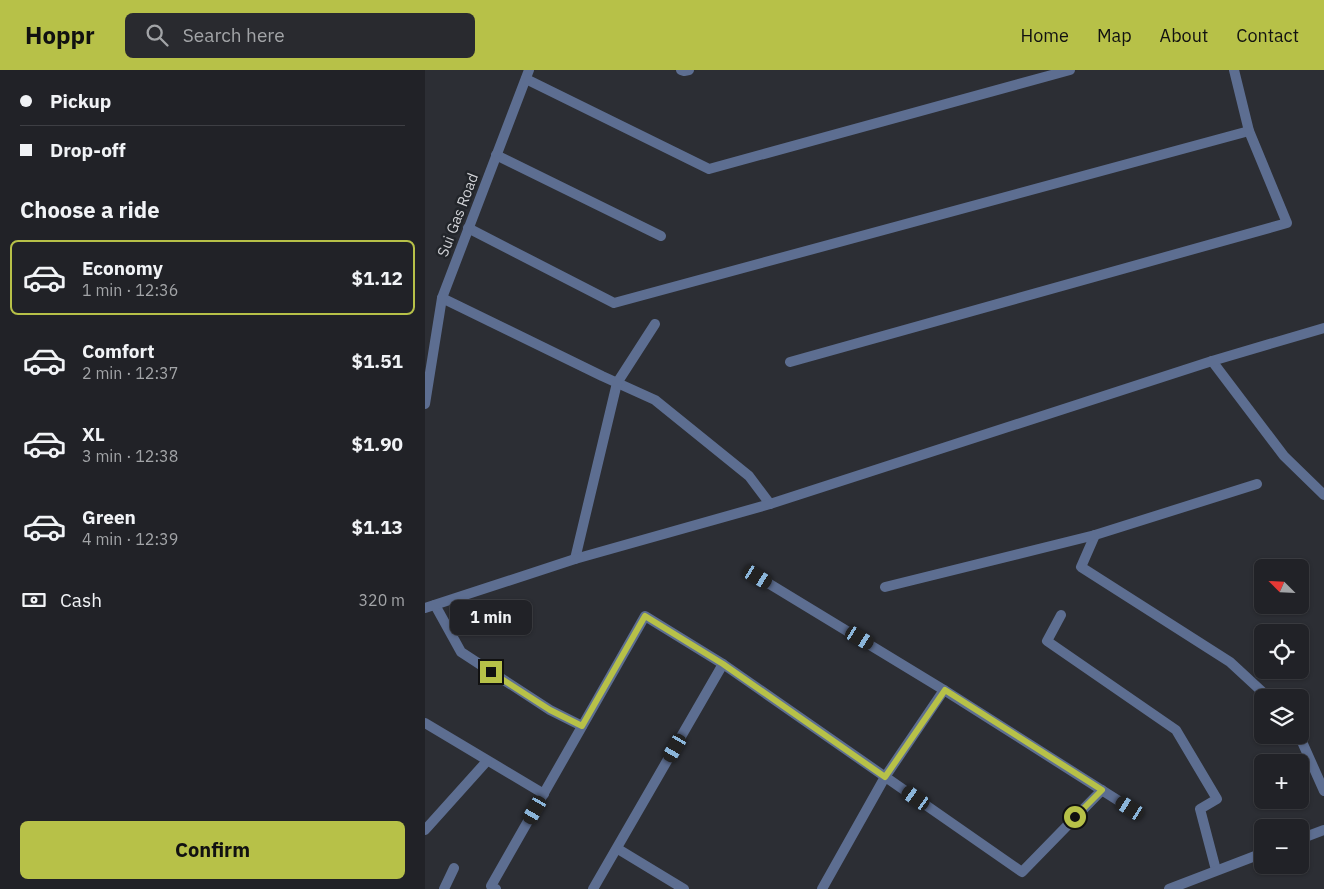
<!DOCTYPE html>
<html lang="en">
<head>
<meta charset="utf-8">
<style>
  :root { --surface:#212227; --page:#292a2f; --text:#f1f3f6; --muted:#a2a4a7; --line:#3e3f44; --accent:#b7c148 }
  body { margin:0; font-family:"IBM Plex Sans",sans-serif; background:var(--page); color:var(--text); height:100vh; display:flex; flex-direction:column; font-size:19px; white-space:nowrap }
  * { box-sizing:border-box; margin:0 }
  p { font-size:16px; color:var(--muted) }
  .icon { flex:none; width:28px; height:28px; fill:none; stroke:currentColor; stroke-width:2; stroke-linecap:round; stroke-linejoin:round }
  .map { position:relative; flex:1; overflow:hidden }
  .sheet { display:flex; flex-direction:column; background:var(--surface); width:425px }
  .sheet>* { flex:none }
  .banner { display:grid; align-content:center; height:110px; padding:0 20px; background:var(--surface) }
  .needle { width:32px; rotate:294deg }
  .buttons { position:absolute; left:829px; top:489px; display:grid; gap:10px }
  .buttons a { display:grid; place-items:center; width:55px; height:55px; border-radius:8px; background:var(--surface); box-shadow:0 1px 4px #0004,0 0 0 1px var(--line); font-size:25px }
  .end { position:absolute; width:22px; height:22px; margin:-11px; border:6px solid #b7c148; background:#111; box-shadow:0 0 0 2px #111 }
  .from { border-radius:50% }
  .bubble { position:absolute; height:35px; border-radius:8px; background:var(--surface); box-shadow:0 1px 4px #0004,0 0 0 1px var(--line); font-size:16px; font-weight:800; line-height:35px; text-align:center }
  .car { position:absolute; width:15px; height:30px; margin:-15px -8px; border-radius:6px; box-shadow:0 0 4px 1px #0007; background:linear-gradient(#222 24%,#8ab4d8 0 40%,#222 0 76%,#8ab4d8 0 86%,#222 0) }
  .banner b { display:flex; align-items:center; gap:18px; height:48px; font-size:19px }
  .banner b+b { border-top:1px solid var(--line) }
  .banner i { width:12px; height:12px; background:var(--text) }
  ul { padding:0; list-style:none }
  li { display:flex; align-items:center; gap:15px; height:75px; margin:0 10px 8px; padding:0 10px; border:2px solid transparent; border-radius:8px }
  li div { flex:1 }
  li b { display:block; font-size:19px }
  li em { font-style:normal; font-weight:800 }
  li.active { border-color:var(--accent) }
  li>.icon { width:45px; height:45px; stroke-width:1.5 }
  h2 { padding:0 20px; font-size:22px; line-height:60px }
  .pay { display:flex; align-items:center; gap:12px; height:55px; padding:0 20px; font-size:19px }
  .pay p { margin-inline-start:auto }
  .primary-button { display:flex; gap:10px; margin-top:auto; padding:10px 20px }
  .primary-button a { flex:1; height:58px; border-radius:8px; background:var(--accent); color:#111; font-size:20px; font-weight:800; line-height:58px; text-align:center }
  header { display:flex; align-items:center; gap:30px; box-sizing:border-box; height:70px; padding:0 25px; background:var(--accent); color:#111 }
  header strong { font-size:24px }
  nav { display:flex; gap:28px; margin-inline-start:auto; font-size:18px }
  .search { width:350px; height:45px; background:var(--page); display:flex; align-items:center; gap:12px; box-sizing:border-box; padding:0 18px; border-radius:8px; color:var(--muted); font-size:19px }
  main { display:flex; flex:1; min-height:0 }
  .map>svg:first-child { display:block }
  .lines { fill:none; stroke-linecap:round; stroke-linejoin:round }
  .street { stroke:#5d6e91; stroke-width:10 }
  .route { stroke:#b7c148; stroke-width:6 }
  .labels { text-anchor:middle; stroke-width:5; stroke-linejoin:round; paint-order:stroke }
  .street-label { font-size:15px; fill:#d0d1d5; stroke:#22252a }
</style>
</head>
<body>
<header>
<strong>Hoppr</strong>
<div class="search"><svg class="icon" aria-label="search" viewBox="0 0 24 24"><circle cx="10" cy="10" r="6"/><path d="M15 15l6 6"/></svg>Search here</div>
<nav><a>Home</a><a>Map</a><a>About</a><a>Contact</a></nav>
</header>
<main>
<section class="sheet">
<div class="banner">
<b><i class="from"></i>Pickup</b>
<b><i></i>Drop-off</b>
</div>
<h2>Choose a ride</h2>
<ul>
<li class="active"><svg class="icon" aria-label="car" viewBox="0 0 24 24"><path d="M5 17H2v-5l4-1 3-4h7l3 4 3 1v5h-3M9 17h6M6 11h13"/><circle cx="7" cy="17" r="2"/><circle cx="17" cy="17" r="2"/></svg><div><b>Economy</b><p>1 min · 12:36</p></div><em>$1.12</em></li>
<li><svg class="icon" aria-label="car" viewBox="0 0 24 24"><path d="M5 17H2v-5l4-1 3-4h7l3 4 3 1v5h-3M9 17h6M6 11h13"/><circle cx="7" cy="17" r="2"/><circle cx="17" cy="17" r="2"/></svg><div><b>Comfort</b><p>2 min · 12:37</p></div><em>$1.51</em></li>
<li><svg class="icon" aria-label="car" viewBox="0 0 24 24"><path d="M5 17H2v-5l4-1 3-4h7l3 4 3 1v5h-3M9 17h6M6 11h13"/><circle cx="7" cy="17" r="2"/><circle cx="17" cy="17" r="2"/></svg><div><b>XL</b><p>3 min · 12:38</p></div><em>$1.90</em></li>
<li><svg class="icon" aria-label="car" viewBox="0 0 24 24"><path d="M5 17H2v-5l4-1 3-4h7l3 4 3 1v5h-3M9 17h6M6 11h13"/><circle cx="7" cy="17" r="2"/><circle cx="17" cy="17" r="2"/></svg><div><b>Green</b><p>4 min · 12:39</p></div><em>$1.13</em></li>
</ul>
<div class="pay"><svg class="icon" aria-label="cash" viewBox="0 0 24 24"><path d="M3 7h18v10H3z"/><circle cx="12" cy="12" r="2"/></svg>Cash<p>320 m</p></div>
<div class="primary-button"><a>Confirm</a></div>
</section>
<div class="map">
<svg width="899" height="819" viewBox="0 0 899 819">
  <rect width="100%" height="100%" fill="#2c2e34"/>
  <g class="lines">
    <g class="street">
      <path d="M256,0L259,1L264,0"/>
      <path d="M101,9L284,99L645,0"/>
      <path d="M71,85L236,166"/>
      <path d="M43,158L189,233L824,61"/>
      <path d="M17,228L177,306L230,330L324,406L345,434"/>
      <path d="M787,291L859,386L899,425"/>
      <path d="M365,292L862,153L824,61L809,0"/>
      <path d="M0,334L17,228L104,0"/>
      <path d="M670,465L656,497L805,592L844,628"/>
      <path d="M150,489L192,313L230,254"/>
      <path d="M333,507L519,620L460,707L397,819"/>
      <path d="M460,517L670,465L832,414"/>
      <path d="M10,535L36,582L125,640L157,656"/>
      <path d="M0,538L150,489L345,434L787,291L899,258"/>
      <path d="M636,545L622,571L751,660L792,729L775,739L791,800"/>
      <path d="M519,620L705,738"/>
      <path d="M0,653L119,724"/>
      <path d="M874,665L899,721"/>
      <path d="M0,760L62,691"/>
      <path d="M875,769L899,760"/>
      <path d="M193,779L259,819"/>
      <path d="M19,819L29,798"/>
      <path d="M71,819L66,816L220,546L298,594L597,802L677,720"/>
      <path d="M168,819L298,594"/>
      <path d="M744,819L838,783"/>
    </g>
  </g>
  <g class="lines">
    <path class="route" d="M66,602L125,640L157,656L220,546L298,594L460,707L520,620L677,720L650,747"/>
  </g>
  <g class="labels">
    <g class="street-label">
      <text transform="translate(33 145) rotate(-69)" y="5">Sui Gas Road</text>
    </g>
  </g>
</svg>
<div class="buttons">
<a><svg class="needle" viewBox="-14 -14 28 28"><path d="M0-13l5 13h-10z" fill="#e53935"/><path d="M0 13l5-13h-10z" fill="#a2a4a7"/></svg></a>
<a><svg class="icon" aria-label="locate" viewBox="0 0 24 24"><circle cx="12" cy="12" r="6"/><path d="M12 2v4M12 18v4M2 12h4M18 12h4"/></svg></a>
<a><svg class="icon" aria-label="layers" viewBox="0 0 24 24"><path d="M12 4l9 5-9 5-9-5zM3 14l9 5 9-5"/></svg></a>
<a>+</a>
<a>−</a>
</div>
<i class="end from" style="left:650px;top:747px"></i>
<i class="end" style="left:66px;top:602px"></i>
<div class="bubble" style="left:25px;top:530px;width:82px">1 min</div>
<i class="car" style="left:333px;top:507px;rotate:121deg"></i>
<i class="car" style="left:435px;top:568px;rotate:121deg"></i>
<i class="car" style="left:250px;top:678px;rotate:210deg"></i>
<i class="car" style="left:491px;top:728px;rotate:305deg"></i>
<i class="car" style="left:705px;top:738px;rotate:303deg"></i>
<i class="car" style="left:110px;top:740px;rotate:210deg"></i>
</div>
</main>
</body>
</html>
